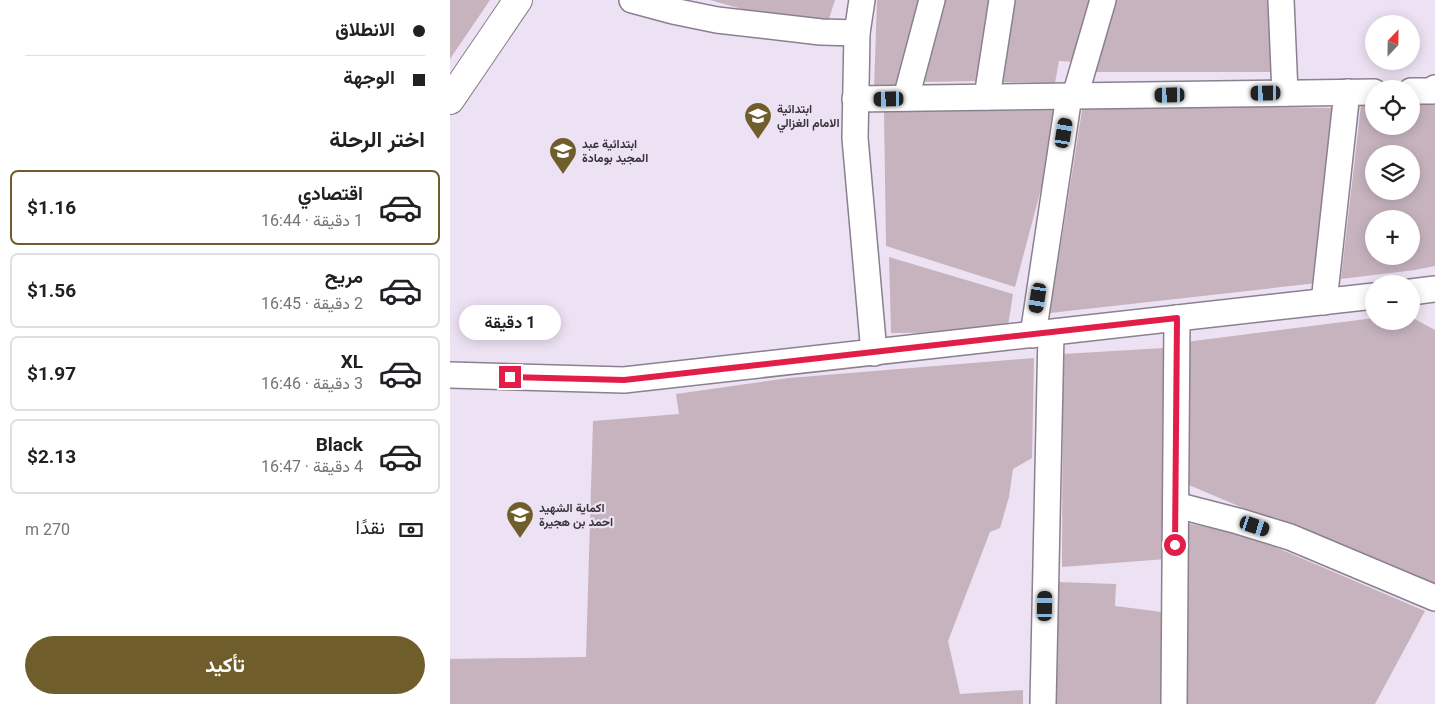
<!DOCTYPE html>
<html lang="ar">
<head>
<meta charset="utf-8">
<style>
  :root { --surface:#fff; --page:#f6f6f6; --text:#202124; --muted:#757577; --line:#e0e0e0; --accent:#6f5e2c }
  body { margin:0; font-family:Roboto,Vazirmatn,sans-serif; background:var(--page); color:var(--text); direction:rtl; height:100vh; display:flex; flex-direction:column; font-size:19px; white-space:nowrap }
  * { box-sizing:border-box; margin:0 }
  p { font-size:16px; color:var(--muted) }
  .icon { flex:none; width:28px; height:28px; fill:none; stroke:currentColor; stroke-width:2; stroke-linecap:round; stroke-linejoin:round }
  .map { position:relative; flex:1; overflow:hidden; direction:ltr }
  .drawer { display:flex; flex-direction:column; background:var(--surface); width:450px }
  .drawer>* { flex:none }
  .banner { display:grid; align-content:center; height:110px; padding:0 25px; background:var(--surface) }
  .needle { width:32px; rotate:22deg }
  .buttons { position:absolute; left:915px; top:15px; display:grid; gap:10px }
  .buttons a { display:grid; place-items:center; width:55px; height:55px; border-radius:50%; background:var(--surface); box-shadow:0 2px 12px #0003; font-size:25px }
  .end { position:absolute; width:22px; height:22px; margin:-11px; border:6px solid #e11d48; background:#fff; box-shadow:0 0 0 2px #fff }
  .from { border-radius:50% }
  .bubble { position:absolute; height:35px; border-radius:18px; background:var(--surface); box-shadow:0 2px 12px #0003; font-size:16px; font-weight:700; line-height:35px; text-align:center; direction:rtl }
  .car { position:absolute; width:15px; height:30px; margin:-15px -8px; border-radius:6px; box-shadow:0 0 4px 1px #0007; background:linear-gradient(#222 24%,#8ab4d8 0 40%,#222 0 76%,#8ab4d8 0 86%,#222 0) }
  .banner b { display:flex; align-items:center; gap:18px; height:48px; font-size:19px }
  .banner b+b { border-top:1px solid var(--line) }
  .banner i { width:12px; height:12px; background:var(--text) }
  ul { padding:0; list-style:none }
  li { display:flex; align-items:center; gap:15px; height:75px; margin:0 10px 8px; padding:0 15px; border:2px solid var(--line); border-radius:8px }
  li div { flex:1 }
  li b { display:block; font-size:19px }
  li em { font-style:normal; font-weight:700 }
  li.selected { border-color:var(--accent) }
  li>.icon { width:45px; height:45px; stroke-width:1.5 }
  h2 { padding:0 25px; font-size:22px; line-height:60px }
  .pay { display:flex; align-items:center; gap:12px; height:55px; padding:0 25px; font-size:19px }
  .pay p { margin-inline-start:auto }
  .primary-button { display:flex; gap:10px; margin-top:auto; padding:10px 25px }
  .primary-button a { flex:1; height:58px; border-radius:30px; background:var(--accent); color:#fff; font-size:20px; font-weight:700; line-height:58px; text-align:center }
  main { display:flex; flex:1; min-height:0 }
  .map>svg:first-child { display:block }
  .building { fill:#c6b3be; fill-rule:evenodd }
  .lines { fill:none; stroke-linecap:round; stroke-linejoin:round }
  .street-casing { stroke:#8a808f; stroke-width:28 }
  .secondary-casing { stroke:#8a808f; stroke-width:30 }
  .street { stroke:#fff; stroke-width:25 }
  .secondary { stroke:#fff; stroke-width:28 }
  .route { stroke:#e11d48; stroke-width:6 }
  .labels { text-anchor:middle; stroke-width:4.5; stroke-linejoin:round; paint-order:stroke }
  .poi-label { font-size:12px; font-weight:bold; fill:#363239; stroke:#ede2f3; text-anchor:start }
</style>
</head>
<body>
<main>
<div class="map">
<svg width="985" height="704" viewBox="0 0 985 704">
  <rect width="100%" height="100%" fill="#ede2f3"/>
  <g class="building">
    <path d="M0,0H40L0,59Z"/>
    <path d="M260,0H385L378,22L341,23Z"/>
    <path d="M427,0H478L456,85L424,88Z"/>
    <path d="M493,0H550L534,81L466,82Z"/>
    <path d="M556,0H645L627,62L609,61L605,83L545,82Z"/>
    <path d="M660,0H831L833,72H642Z"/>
    <path d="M633,104L888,108L868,283L600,313Z"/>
    <path d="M911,105H924V126H961V105H985V266L965,270L891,279ZM924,154H961V191H924ZM924,219H961V256H924Z"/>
    <path d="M612,110L565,287L436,246L434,112Z"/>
    <path d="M439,257L563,294L557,332L441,333Z"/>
    <path d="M961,317L985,330V589L734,483L736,342L924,318V321H961Z"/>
    <path d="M714,348L716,559L612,567L613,354Z"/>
    <path d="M584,358L582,458L563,469L559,497L550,528L540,532L498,641L510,694L573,690V704H0V659L136,657L143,421L229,414L226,394L339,378Z"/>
    <path d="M735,523L795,534L975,611L925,704H734Z"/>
    <path d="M608,582L666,584L665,606L712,612V704H606Z"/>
  </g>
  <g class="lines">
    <defs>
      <g id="street">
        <path d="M182,0L223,11L267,20L371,32L407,33"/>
        <path d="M412,0L407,33L405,138L424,353"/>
        <path d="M831,0L835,93"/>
        <path d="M961,91H982L985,88"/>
        <path d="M625,96L653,0"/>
        <path d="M537,97L552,0"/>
        <path d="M456,98L482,0"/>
        <path d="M405,99L924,92"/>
        <path d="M961,292L985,289"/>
        <path d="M874,302L897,92"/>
        <path d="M583,335L619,96"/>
        <path d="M0,375L174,380L924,296"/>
        <path d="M726,505L788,521L840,537L985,598"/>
        <path d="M593,704L601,333"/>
        <path d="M724,704L727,318"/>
      </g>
      <path id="secondary" d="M0,100L68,0"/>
    </defs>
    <use href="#street" class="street-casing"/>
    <use href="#secondary" class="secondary-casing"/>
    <use href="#street" class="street"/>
    <use href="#secondary" class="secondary"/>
  </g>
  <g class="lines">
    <path class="route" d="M60,377L174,380L727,318L725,545"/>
  </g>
  <defs>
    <symbol id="school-pin" viewBox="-11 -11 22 30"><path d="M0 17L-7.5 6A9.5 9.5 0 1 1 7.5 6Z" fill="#6f5e2c" stroke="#ede2f3"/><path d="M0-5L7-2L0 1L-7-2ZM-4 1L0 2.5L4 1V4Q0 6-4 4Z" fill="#fff"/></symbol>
  </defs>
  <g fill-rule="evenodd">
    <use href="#school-pin" x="292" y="100" width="32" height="43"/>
    <use href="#school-pin" x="97" y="135" width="32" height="43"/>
    <use href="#school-pin" x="54" y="499" width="32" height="43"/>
  </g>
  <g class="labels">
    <g class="poi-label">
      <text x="327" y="113">ابتدائية<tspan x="327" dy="14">الامام الغزالي</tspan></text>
      <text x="132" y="148">ابتدائية عبد<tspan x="132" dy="14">المجيد بومادة</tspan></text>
      <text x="89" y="512">اكماية الشهيد<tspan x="89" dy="14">احمد بن هجيرة</tspan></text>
    </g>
  </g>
</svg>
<div class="buttons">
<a><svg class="needle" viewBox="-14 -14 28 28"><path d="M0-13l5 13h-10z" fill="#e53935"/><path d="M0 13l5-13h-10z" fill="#757577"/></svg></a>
<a><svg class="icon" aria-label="locate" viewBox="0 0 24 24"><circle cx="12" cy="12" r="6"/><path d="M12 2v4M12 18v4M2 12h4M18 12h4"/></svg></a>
<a><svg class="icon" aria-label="layers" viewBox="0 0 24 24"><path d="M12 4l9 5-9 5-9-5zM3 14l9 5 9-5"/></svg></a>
<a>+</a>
<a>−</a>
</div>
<i class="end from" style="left:725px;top:545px"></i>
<i class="end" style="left:60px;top:377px"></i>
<div class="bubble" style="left:9px;top:305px;width:102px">1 دقيقة</div>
<i class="car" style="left:816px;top:93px;rotate:269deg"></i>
<i class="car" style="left:720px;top:95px;rotate:269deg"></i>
<i class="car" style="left:439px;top:99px;rotate:269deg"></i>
<i class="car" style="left:614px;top:133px;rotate:9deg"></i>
<i class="car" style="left:588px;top:298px;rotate:189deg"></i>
<i class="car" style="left:805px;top:526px;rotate:108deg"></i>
<i class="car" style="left:595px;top:606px;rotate:1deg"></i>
</div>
<section class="drawer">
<div class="banner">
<b><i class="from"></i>الانطلاق</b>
<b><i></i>الوجهة</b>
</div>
<h2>اختر الرحلة</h2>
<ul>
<li class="selected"><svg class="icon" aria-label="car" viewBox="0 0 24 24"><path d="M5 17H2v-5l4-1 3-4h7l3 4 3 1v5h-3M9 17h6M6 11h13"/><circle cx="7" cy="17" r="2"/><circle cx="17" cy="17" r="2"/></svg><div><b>اقتصادي</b><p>1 دقيقة · 16:44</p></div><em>$1.16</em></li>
<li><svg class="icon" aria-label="car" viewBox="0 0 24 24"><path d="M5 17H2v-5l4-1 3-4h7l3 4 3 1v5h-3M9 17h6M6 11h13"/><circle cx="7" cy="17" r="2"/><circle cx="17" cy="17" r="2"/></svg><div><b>مريح</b><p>2 دقيقة · 16:45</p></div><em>$1.56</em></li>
<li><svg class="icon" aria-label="car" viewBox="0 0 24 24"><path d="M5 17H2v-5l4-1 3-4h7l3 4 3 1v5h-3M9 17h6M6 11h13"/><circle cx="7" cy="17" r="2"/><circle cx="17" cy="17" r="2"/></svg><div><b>XL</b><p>3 دقيقة · 16:46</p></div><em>$1.97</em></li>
<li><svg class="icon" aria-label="car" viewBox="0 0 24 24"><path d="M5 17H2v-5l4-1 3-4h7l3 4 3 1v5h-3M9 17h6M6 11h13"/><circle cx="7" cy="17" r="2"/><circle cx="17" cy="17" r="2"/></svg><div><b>Black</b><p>4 دقيقة · 16:47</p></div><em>$2.13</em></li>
</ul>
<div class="pay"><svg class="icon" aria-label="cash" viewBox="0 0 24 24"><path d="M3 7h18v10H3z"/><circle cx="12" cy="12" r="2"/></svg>نقدًا<p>270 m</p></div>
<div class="primary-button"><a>تأكيد</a></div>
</section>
</main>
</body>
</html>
